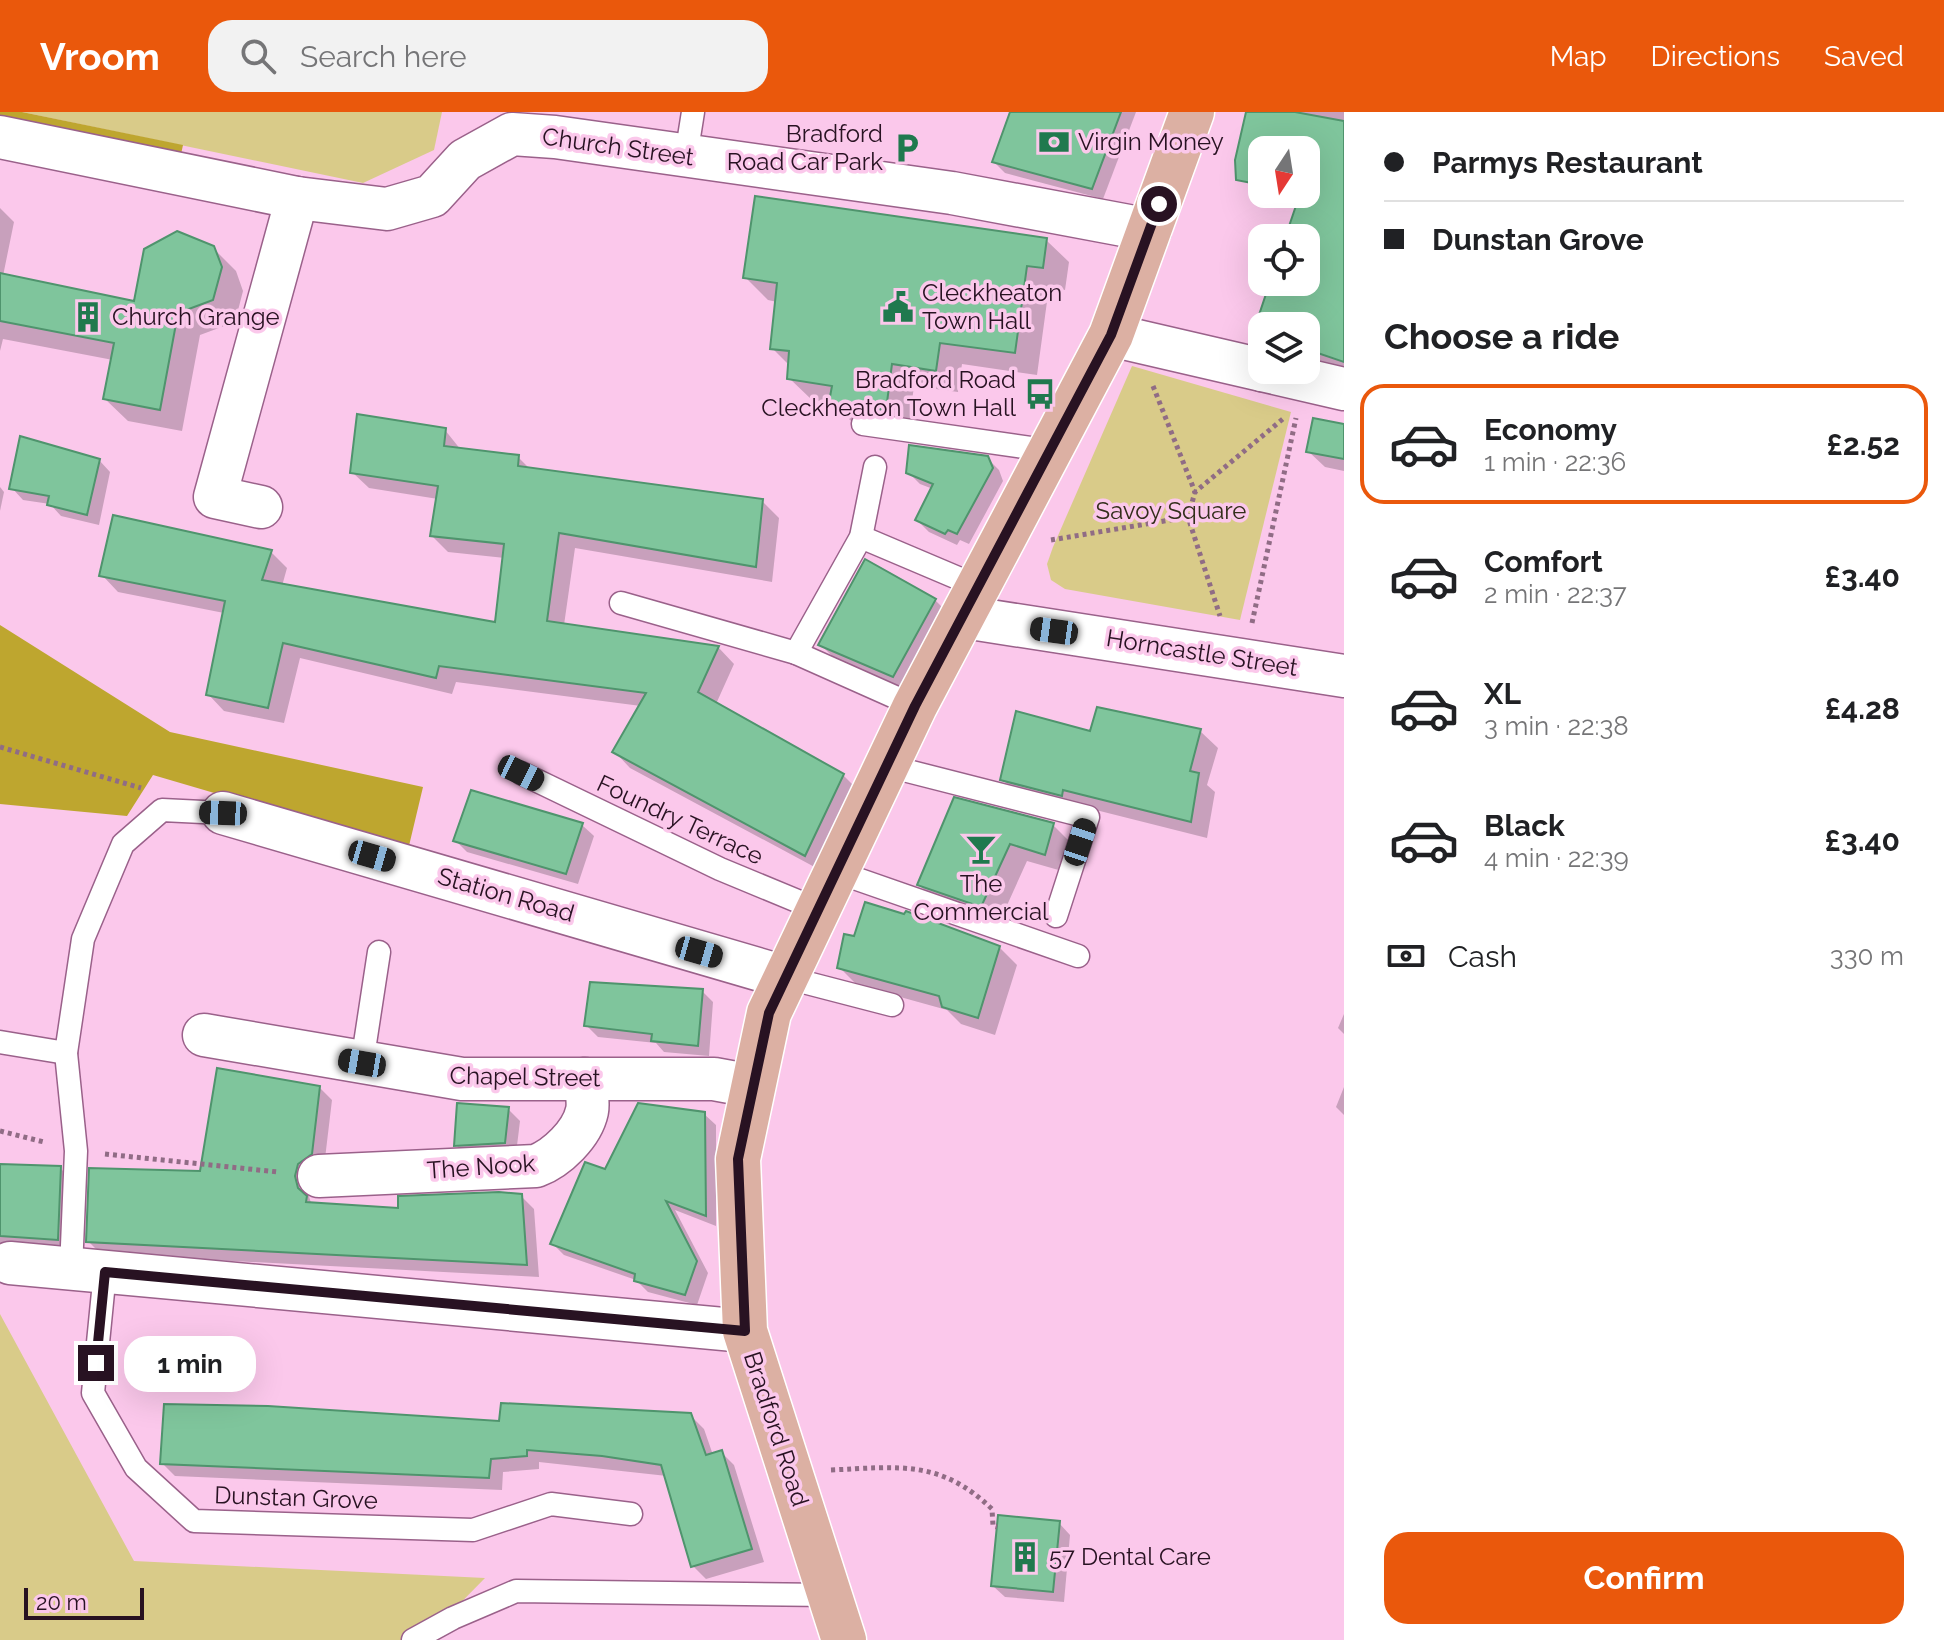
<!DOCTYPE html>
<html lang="en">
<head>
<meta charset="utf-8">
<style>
  :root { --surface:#fff; --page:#f2f2f2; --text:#202124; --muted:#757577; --line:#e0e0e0; --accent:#ea580c }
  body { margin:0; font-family:Raleway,sans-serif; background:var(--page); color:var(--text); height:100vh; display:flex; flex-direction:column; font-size:30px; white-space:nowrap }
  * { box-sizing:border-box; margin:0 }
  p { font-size:26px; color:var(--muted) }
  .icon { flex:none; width:44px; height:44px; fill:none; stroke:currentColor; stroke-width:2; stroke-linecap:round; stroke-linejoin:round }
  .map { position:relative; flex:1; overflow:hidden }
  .side { display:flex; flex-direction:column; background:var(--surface); width:600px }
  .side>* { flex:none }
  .banner { display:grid; align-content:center; height:176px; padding:0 40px; background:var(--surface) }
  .needle { width:52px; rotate:192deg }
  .fabs { position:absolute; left:1248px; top:24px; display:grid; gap:16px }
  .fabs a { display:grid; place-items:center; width:72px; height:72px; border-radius:16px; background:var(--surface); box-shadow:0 8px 32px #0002; font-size:40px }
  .scale { position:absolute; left:24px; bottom:20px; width:120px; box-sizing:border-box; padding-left:8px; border:4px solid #281222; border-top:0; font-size:22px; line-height:28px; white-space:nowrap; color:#281222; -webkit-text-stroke:6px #fbc8eb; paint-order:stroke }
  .end { position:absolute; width:36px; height:36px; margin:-18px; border:10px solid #281222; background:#fff; box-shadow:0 0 0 4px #fff }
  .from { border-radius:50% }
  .bubble { position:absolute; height:56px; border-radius:24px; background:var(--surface); box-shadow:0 8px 32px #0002; font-size:26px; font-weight:700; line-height:56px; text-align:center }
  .car { position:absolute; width:24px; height:48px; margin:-24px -12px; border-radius:10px; box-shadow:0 0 6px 2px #0007; background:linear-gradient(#222 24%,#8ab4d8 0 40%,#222 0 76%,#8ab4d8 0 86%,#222 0) }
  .banner b { display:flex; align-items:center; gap:28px; height:76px; font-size:30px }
  .banner b+b { border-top:2px solid var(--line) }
  .banner i { width:20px; height:20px; background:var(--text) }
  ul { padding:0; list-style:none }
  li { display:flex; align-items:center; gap:24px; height:120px; margin:0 16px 12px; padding:0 24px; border:4px solid transparent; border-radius:24px }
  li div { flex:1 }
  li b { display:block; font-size:30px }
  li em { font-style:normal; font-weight:700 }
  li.on { border-color:var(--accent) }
  li>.icon { width:72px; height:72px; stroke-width:1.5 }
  h2 { padding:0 40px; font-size:36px; line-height:96px }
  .pay { display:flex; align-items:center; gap:20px; height:88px; padding:0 40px; font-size:30px }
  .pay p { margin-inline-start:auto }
  .button { display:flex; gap:16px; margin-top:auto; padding:16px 40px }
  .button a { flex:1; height:92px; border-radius:24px; background:var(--accent); color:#fff; font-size:32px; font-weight:700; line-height:92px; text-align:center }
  header { display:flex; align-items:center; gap:48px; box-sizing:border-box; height:112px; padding:0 40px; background:var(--accent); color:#fff }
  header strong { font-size:38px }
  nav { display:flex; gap:44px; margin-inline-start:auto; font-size:28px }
  .search { width:560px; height:72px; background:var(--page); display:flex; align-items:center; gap:20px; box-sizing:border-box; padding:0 28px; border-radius:24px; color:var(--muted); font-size:30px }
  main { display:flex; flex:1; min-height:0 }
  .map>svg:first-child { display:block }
  .green { fill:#d9cb89 }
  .forest { fill:#bea62f }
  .shadow { fill:#0003; fill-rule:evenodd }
  .building { fill:#7fc59c; stroke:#4f946d; stroke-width:2 }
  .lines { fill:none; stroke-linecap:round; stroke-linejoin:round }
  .lane-casing { stroke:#9a618a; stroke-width:25 }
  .street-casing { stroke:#9a618a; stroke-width:45 }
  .primary-casing { stroke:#fff; stroke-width:47 }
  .path { stroke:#906c85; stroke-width:5; stroke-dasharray:4 4; stroke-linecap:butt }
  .lane { stroke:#fff; stroke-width:22 }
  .street { stroke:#fff; stroke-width:42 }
  .primary { stroke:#dcb0a3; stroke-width:44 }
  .route { stroke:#281222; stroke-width:10 }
  .labels { text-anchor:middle; stroke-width:7; stroke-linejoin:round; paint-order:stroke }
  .poi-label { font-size:24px; fill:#281222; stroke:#fbc8eb; text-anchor:start }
  .street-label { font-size:24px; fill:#281222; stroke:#fbc8eb }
  .park-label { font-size:24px; fill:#332e1b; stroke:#fbc8eb }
</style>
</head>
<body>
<header>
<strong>Vroom</strong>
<div class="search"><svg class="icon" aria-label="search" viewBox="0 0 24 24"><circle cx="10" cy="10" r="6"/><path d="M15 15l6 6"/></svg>Search here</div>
<nav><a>Map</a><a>Directions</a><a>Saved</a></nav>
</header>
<main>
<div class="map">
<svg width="1344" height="1528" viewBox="0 0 1344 1528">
  <rect width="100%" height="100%" fill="#fbc8eb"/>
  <g class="green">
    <path d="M22,0H442L434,38L363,71Z"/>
    <path d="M1132,254L1291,300L1240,508L1065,477L1051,468L1047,452L1053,435Z"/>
    <path d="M0,1202L134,1449L485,1466L424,1528H0Z"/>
  </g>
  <g class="forest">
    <path d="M0,0H22L183,33L175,70L0,44Z"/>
    <path d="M0,513L170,620L423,675L408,738L153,663L127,704L0,692Z"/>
  </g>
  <g class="shadow">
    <path d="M1045,0H1136L1103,87L1005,61L994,50Z"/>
    <path d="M1251,0H1344V260L1306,246V214H1262V223L1256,217L1272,170H1306V126H1287L1299,93L1265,86L1238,61ZM1262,38H1306V82H1262Z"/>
    <path d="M0,96L14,110L3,164L136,191L213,136L236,159L243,179L235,210L200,223L182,319L128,309L105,287L113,248L3,227L0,239Z"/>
    <path d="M1046,128L1069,150L1065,178L1049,175L1037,263L962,252L958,280L914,274L908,320L854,312L834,292L812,288L789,266L790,254L772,236L777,190L768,188L746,166Z"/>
    <path d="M1344,314V359L1325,355L1308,339Z"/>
    <path d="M445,318L461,338L518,345L530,357L762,389L779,406L772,470L575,436L564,513L718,535L734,552L716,592L843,663L860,680L822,759L630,656L614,639L641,594L456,570L452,582L300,546L284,611L224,599L208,582L224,501L118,480L102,463L271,440L287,456L282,474L497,513L505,446L448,440L432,424L438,387L369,376L352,360Z"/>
    <path d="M987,346L999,358L1003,369L969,432L960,428L957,433L929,420L917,408L933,377L920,372L908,360Z"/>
    <path d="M99,348L110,360L99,413L61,404L50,392L23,388L12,376Z"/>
    <path d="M0,375L4,380L0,399Z"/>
    <path d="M935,488L952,505L911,581L838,550L820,532Z"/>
    <path d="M1200,619L1218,636L1207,673L1215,680L1207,726L1080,694L1020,685L1003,668L1091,621Z"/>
    <path d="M582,713L594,724L578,772L467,740L455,728Z"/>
    <path d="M1053,713L1070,730L1062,759L1027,749L999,811L937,790L919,773Z"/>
    <path d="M855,826L999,835L1017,853L995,923L961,912L947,898L857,873L839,855Z"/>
    <path d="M659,874L702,879L713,890L709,944L664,940L656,931L598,925L586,913L659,879Z"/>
    <path d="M1344,902V922L1338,916Z"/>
    <path d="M319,975L332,988L324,1055L307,1078L311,1091L400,1098L521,1084L534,1097L539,1165L101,1142L88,1129L201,1061Z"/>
    <path d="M1344,975V1003L1336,995Z"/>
    <path d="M508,997L520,1009L516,1042L467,1044L456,1033Z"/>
    <path d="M704,1002L716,1013V1114L675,1098L708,1161L697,1193L648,1180L636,1168L564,1143L552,1131L606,1059Z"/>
    <path d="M0,1054L60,1056L72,1068L69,1139L0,1134Z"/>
    <path d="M690,1303L704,1317L713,1343L721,1340L734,1353L764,1450L706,1467L693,1454L667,1364L539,1350V1357L503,1360L502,1378L175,1364L162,1351L501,1311Z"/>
    <path d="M1059,1411L1070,1423L1064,1490L1005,1485L993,1474Z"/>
  </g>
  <g class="building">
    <path d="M1010,0H1121L1092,77L992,50Z"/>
    <path d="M1246,0H1295L1344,9V250L1306,237V214H1262V221L1254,218L1270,170H1306V126H1285L1300,82H1306V38H1262V73L1236,68L1235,48Z"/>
    <path d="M755,84L1047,126L1043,156L1027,154L1015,241L940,231L936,259L892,252L886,298L829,290L832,274L787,267L789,239L770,237L777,171L743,166Z"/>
    <path d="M177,119L214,134L222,155L213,188L178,201L160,298L103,287L114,231L0,209V161L134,189L144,137Z"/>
    <path d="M357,302L446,316L444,334L519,343L518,354L763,387L756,455L559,421L547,509L719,534L698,580L844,662L805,744L612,640L646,581L439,554L436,566L283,531L268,596L206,583L225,489L99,464L113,403L272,438L262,468L495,510L504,432L430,424L438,374L350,361Z"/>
    <path d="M1313,306L1344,312V347L1306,340Z"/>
    <path d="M20,324L100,347L87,403L47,393L49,384L9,377Z"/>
    <path d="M909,333L988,344L993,356L957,422L948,418L945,422L915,408L933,372L906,361Z"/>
    <path d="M865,447L936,487L893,565L818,533Z"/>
    <path d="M1097,595L1201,617L1190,659L1199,661L1191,710L1063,678L1062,684L1000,668L1016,599L1090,619Z"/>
    <path d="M471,678L583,711L566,762L453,729Z"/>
    <path d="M954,685L1054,711L1045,743L1010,732L981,795L917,773Z"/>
    <path d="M865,790L904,802L906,799L1000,834L978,906L942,895L939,884L837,856L844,822L854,824Z"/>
    <path d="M590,870L703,877L698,934L651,929L652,922L584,914Z"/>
    <path d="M217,956L320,974L312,1042L298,1052L295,1064L298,1076L307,1084L306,1090L398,1096V1084L499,1080L522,1082L527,1153L86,1130L89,1056L200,1059Z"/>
    <path d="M457,991L509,995L505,1031L454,1034Z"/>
    <path d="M638,991L705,1000L706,1104L666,1089L697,1149L685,1183L634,1169L635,1162L550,1132L585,1050L605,1057Z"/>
    <path d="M0,1052L61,1054L58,1128L0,1124Z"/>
    <path d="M501,1291L691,1301L706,1343L722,1338L752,1437L691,1455L661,1353L602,1344L527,1338V1344L491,1347L489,1366L160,1352L164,1292L268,1294L499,1309Z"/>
    <path d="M998,1403L1060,1409L1053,1480L991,1474Z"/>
  </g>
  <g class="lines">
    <defs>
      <g id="lane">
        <path d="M686,44L693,0"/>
        <path d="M863,312L1052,339"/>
        <path d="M875,355L861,425L796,541L915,594"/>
        <path d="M861,425L979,475"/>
        <path d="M621,491L796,541"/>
        <path d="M888,654L1088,705L1056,804"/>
        <path d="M521,661L720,757L819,798"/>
        <path d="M837,760L1078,844"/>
        <path d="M788,866L892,893"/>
        <path d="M0,930L66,941L83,827L123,732L162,698L223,701"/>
        <path d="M66,941L76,1039L71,1157"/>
        <path d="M362,951L379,840"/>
        <path d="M105,1160L93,1281L136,1356L194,1409L473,1418L551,1392L631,1402"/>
        <path d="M413,1528L453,1506L516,1479L830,1483"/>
      </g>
      <g id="street">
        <path d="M0,25L297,86L387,97L432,84L465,48L512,22L555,25L952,81L1150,118"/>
        <path d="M1111,223L1262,258"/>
        <path d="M1262,258L1344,277"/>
        <path d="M261,395L215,385L297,86"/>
        <path d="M964,505L1344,564"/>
        <path d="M223,701L788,866"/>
        <path d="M204,923L462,967H714L752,974"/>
        <path d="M319,1064L536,1054C557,1046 582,1022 587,999C589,990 586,977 585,967"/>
        <path d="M10,1151L745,1219"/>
      </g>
      <path id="primary" d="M844,1528L745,1219L738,1047L769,901L915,594L1111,223L1192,0"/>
    </defs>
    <use href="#lane" class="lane-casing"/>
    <use href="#street" class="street-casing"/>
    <use href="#primary" class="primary-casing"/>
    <g class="path">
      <path d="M1153,274L1195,380L1284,306"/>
      <path d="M1188,405L1195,380"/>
      <path d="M1051,428L1188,405L1220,504"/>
      <path d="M1252,511L1296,306"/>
      <path d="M0,635L141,676"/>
      <path d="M0,1019L44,1030"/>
      <path d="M105,1042L278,1060"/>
      <path d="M831,1358C898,1355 940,1347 992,1397L993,1414L997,1415"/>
    </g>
    <use href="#lane" class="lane"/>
    <use href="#street" class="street"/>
    <use href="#primary" class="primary"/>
  </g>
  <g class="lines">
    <path class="route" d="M96,1251L105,1160L745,1219L738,1047L769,901L915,594L1111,223L1159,92"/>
  </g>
  <defs>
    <symbol id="bank-bare" viewBox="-9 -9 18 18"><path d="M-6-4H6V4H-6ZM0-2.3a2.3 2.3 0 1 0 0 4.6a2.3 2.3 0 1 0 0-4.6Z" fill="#20794e" stroke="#fbc8eb" stroke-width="2.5" paint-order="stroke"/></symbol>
    <symbol id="parking-bare" viewBox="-9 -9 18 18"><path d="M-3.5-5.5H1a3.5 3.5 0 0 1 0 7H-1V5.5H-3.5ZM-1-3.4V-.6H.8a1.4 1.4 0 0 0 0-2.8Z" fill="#20794e" stroke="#fbc8eb" stroke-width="2.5" paint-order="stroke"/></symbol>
    <symbol id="civic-bare" viewBox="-9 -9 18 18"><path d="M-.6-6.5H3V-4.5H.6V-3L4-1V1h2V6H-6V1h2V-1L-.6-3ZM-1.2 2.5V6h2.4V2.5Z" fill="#20794e" stroke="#fbc8eb" stroke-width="2.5" paint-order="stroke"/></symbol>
    <symbol id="building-bare" viewBox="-9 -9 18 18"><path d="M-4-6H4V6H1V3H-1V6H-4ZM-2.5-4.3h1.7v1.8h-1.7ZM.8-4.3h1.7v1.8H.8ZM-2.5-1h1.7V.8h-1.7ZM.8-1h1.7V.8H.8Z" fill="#20794e" stroke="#fbc8eb" stroke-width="2.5" paint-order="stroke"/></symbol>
    <symbol id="bus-bare" viewBox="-9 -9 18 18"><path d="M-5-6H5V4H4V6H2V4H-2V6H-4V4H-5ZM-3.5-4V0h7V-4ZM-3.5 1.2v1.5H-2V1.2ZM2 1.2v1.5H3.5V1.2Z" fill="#20794e" stroke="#fbc8eb" stroke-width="2.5" paint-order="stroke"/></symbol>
    <symbol id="bar-bare" viewBox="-9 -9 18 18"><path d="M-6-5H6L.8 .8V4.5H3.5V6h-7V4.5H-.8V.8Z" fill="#20794e" stroke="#fbc8eb" stroke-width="2.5" paint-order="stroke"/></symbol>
  </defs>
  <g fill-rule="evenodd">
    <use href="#bank-bare" x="1032" y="8" width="44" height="44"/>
    <use href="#parking-bare" x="885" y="14" width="44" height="44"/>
    <use href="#civic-bare" x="876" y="173" width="44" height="44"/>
    <use href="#building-bare" x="66" y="183" width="44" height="44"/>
    <use href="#bus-bare" x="1018" y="260" width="44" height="44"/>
    <use href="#bar-bare" x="959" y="715" width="44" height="44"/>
    <use href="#building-bare" x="1003" y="1423" width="44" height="44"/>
  </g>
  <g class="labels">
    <g class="poi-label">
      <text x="883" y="30" text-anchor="end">Bradford<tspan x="883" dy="28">Road Car Park</tspan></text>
      <text x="1078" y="38">Virgin Money</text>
      <text x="922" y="189">Cleckheaton<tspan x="922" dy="28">Town Hall</tspan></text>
      <text x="112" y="213">Church Grange</text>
      <text x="1016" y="276" text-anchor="end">Bradford Road<tspan x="1016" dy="28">Cleckheaton Town Hall</tspan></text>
      <text x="981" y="780" text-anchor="middle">The<tspan x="981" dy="28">Commercial</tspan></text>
      <text x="1049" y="1453">57 Dental Care</text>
    </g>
    <g class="street-label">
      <text transform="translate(618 35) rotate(8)" y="8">Church Street</text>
      <text transform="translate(1202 541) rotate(9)" y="8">Horncastle Street</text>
      <text transform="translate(680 708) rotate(25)" y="8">Foundry Terrace</text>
      <text transform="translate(506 783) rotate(16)" y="8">Station Road</text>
      <text transform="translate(525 965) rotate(1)" y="8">Chapel Street</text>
      <text transform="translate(481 1055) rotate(-4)" y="8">The Nook</text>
      <text transform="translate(776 1317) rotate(72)" y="8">Bradford Road</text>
      <text transform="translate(296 1386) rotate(2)" y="8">Dunstan Grove</text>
    </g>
    <g class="park-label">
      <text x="1171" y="407">Savoy Square</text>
    </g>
  </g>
</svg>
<div class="fabs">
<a><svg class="needle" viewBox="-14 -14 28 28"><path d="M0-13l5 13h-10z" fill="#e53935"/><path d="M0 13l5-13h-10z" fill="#757577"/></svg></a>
<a><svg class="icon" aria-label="locate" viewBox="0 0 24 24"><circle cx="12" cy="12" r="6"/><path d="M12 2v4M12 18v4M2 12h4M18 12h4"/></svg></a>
<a><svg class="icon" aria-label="layers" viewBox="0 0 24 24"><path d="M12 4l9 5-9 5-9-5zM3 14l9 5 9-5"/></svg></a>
</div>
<div class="scale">20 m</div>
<i class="end from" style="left:1159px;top:92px"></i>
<i class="end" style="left:96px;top:1251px"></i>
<div class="bubble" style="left:124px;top:1224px;width:132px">1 min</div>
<i class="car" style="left:1054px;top:519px;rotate:278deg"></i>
<i class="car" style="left:521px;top:661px;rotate:116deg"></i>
<i class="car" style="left:223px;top:701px;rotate:272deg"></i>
<i class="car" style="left:1080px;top:730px;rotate:18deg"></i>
<i class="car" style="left:372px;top:744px;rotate:106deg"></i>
<i class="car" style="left:699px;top:840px;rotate:106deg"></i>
<i class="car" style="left:362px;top:951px;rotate:280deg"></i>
</div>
<section class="side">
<div class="banner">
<b><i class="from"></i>Parmys Restaurant</b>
<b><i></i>Dunstan Grove</b>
</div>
<h2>Choose a ride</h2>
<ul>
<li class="on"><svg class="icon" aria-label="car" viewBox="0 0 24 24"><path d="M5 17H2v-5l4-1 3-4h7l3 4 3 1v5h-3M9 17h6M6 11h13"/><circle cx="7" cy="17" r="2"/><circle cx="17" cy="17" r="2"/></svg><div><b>Economy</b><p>1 min · 22:36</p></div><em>£2.52</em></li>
<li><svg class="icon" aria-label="car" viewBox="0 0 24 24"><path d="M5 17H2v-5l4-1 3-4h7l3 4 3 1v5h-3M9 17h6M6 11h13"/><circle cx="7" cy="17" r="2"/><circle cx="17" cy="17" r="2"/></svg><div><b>Comfort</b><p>2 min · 22:37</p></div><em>£3.40</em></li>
<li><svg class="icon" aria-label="car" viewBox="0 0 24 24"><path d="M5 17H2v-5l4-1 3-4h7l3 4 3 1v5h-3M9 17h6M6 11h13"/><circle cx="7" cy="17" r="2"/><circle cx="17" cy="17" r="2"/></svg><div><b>XL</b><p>3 min · 22:38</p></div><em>£4.28</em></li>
<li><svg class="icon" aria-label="car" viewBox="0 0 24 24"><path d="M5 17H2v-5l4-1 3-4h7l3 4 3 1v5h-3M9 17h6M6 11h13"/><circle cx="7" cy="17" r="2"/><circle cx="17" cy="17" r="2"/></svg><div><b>Black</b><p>4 min · 22:39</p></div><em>£3.40</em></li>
</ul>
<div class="pay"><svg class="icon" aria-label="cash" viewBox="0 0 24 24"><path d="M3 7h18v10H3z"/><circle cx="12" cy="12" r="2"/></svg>Cash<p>330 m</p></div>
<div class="button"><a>Confirm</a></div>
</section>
</main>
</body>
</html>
